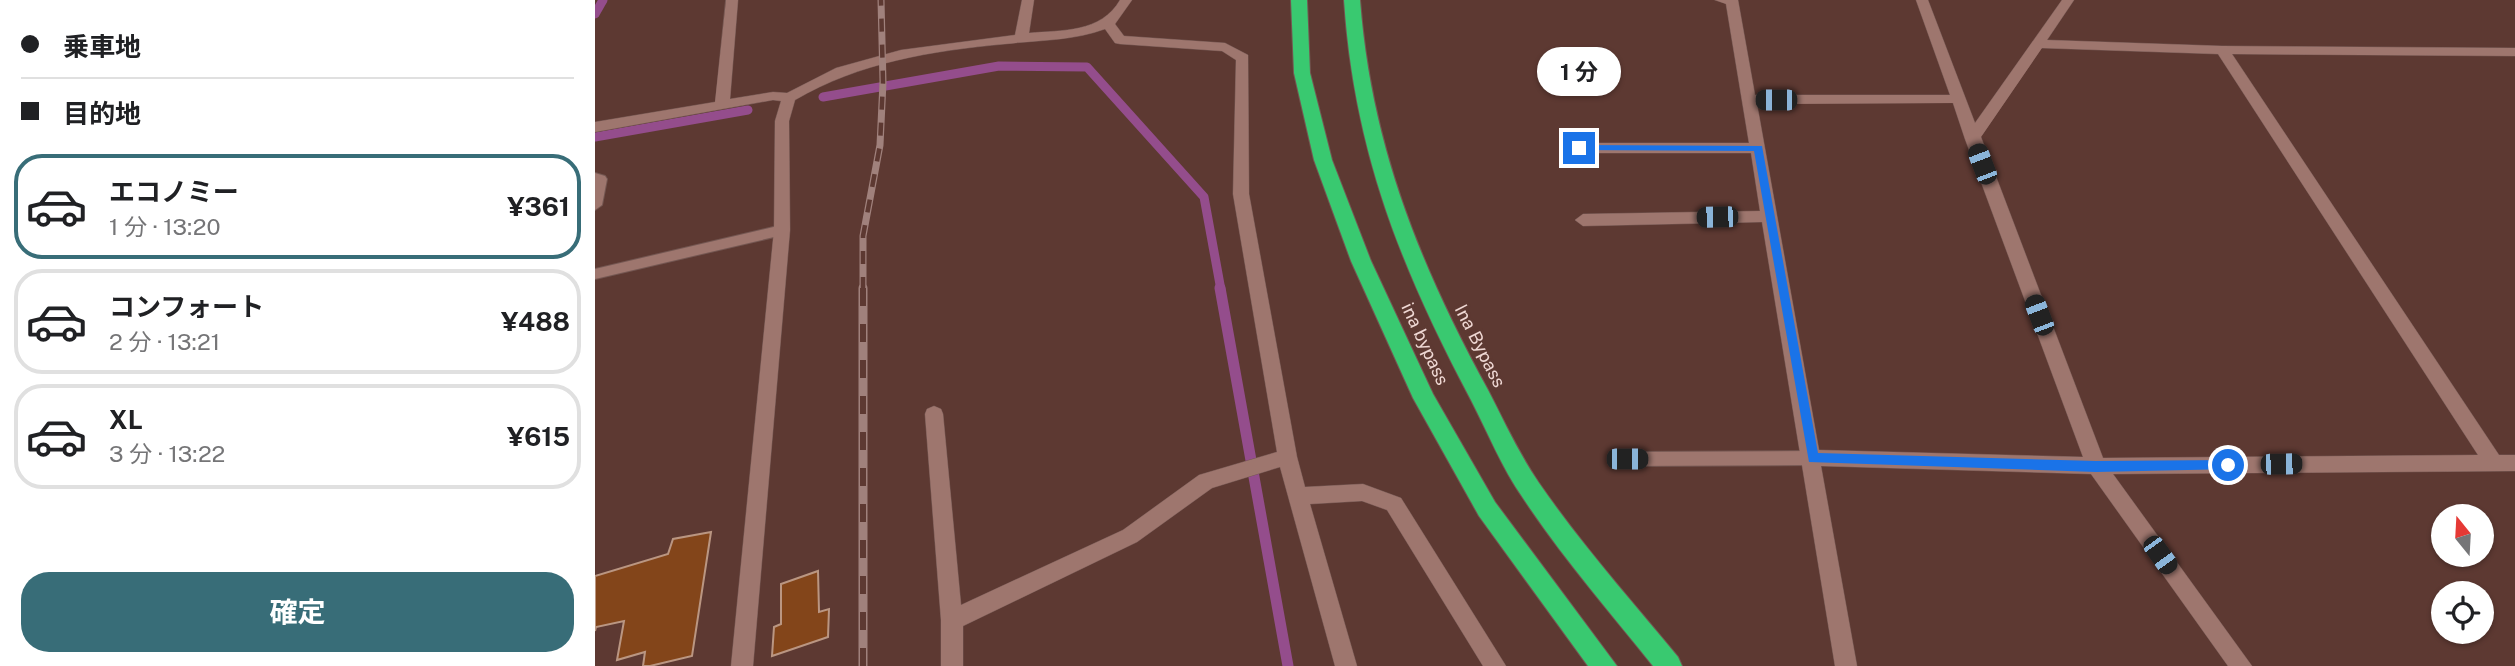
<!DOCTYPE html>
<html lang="ja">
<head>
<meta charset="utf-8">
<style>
  :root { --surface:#fff; --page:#f6f6f6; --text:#202124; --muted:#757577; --line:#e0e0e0; --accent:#386d78 }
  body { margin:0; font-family:"Public Sans","Noto Sans JP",sans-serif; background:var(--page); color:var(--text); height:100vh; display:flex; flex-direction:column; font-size:26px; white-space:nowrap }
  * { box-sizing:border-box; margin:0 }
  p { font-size:23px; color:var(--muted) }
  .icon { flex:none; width:38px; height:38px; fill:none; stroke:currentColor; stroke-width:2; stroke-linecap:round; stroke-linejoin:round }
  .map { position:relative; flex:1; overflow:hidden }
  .drawer { display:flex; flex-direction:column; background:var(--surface); width:595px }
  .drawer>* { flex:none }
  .guide { display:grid; align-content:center; height:154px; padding:0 21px; background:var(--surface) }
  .needle { width:46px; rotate:342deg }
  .tools { position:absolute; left:1836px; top:504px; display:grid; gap:14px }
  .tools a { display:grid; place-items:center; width:63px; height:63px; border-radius:50%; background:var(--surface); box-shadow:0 2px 5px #0004; font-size:35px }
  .end { position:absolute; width:32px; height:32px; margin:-16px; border:9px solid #1a73e8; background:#fff; box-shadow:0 0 0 4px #fff }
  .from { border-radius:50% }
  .bubble { position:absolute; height:49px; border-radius:24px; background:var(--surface); box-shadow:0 2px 5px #0004; font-size:23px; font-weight:700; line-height:49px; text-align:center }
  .car { position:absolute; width:21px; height:42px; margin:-21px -10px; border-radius:9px; box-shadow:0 0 5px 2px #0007; background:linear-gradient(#222 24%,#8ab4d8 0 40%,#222 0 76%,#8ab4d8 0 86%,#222 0) }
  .guide b { display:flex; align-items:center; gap:24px; height:66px; font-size:26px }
  .guide b+b { border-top:2px solid var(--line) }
  .guide i { width:18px; height:18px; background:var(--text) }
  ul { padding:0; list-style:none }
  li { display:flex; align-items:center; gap:21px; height:105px; margin:0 14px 10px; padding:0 7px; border:4px solid var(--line); border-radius:28px }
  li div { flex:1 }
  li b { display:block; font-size:26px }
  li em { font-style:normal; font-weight:700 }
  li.selected { border-color:var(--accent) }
  li>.icon { width:63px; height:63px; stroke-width:1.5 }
  .primary-button { display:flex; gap:14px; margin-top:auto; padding:14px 21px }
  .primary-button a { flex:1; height:80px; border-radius:28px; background:var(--accent); color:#fff; font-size:28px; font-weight:700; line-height:80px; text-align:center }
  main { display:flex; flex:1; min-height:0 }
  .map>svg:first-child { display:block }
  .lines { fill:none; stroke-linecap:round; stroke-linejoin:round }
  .stream-far1 { stroke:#944d8c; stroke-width:9 }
  .stream { stroke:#944d8c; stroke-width:11 }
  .building { fill:#83451a; stroke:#ba9682; stroke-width:2 }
  .lane-casing { stroke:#745752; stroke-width:2 }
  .street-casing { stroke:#745752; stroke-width:1 }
  .highway-casing { stroke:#745752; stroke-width:2 }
  .lane { fill:#9e766e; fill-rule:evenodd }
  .street { fill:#9e766e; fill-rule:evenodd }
  .highway { fill:#39c970; fill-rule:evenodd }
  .rail-far1-casing { stroke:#a0817c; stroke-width:7 }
  .rail-casing { stroke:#a0817c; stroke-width:9 }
  .rail-far1 { stroke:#5d3932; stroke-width:4.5; stroke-dasharray:13; stroke-linecap:butt }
  .rail { stroke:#5d3932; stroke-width:6; stroke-dasharray:18; stroke-linecap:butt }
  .route { fill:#1a73e8 }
  .labels { text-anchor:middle; stroke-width:6; stroke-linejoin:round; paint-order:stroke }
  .street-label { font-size:18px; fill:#efd8d4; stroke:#5d3932 }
</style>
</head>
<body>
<main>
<section class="drawer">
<div class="guide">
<b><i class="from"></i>乗車地</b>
<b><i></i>目的地</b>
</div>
<ul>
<li class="selected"><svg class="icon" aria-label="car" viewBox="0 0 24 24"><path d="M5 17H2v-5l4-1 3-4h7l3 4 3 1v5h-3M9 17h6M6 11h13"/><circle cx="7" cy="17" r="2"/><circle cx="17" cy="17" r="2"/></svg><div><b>エコノミー</b><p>1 分 · 13:20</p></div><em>¥361</em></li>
<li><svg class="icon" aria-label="car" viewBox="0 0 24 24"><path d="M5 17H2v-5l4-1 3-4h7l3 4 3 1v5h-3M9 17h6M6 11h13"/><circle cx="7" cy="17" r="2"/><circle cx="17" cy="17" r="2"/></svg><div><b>コンフォート</b><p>2 分 · 13:21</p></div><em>¥488</em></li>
<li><svg class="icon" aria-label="car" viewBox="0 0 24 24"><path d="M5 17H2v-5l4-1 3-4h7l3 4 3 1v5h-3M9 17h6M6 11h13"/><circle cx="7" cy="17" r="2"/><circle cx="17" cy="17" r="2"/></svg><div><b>XL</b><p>3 分 · 13:22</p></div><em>¥615</em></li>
</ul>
<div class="primary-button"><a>確定</a></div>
</section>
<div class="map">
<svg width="1920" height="666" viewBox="0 0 1920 666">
  <rect width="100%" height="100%" fill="#5d3932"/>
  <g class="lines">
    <g class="stream-far1">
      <path d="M0,14L8,0"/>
      <path d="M228,97L404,66L492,67L609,197L626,290"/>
      <path d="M0,137L153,110"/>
    </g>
    <path class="stream" d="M625,288L693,666"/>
  </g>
  <g class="building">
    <path d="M116,532L97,656L55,666H48L50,652L22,660L29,621L1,627L0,631V576L73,554L78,539Z"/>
    <path d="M223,571L224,612L234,609L233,637L177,656L179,627L186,624V584Z"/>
  </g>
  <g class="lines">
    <defs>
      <g id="lane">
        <path d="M0,173L10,176L12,179L7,205L0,210Z"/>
        <path d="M187,225L194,230L192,234L0,279V269Z"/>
        <path d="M1218,451L1224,453L1227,458L1224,463L1218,465L1032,466L1026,464L1023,459L1026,454L1032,452Z"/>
      </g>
      <g id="street">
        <path d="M131,0H143L135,99L178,92L192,93L241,68L306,50L420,35L427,0H439L434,33C467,30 506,33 525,0H537L520,24L529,36L630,43L653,55L654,194L702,457L710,487L768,484L806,498L911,666H888L792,510L767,501L715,504L762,666H740L685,467L617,488L542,542L368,626V666H346V620L330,414L332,409L339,406L346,409L348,414L366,605L528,530L604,475L682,452L638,194L641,60L627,51L525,44L520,43L510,29C478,41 443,40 410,44C336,51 265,62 200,100L194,121L195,230L158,666H136L179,230L180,121L186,101L178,100L0,132V122L120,102Z"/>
        <path d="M1120,0H1143L1160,95H1355L1321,0H1333L1380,123L1467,0H1479L1452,40L1627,46L1920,48V56L1637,54L1904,455H1920V471L1518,474L1657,666H1633L1496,474L1226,466L1262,666H1240L1167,222L988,226L980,220L988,214L1165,211L1156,153H984L977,148L984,143H1154L1131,4ZM1447,48L1623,54L1883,455L1508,458L1386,137ZM1358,103L1370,139L1488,457L1224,450L1162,104Z"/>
      </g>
      <g id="highway">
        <path d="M696,0H712L715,73L737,160L776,261L838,394L900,502L1022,666H993L884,516L818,398L756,261L719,160L699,73Z"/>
        <path d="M749,0H765C776,144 824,264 893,390C909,421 924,454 944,483C986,544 1036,600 1083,657L1087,666H1058C1014,611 967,557 928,498C907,468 893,433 876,400C806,268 759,151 749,0Z"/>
      </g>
    </defs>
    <use href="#lane" class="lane-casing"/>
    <use href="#street" class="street-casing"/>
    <use href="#highway" class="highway-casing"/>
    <use href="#lane" class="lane"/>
    <use href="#street" class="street"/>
    <use href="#highway" class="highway"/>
    <defs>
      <path id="rail-far1" d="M268,290V236L285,145L288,82L286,0"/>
      <path id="rail" d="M268,288V666"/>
    </defs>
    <use href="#rail-far1" class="rail-far1-casing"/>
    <use href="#rail" class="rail-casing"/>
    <use href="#rail-far1" class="rail-far1"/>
    <use href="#rail" class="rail"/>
  </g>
  <path class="route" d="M984,145L1167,146L1223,453L1501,461L1633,460L1638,461V469L1501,472L1214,462L1159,151L981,150Z"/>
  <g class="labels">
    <g class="street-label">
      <text transform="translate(830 344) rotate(65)" y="6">ina bypass</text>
      <text transform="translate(885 346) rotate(63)" y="6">Ina Bypass</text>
    </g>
  </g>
</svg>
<div class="tools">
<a><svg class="needle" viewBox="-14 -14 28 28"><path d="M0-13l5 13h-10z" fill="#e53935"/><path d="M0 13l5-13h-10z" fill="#757577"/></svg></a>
<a><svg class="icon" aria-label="locate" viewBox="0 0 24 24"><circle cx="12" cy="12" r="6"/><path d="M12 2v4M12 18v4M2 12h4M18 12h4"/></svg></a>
</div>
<i class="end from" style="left:1633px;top:465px"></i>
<i class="end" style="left:984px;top:148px"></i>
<div class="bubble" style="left:942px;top:47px;width:84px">1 分</div>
<i class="car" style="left:1181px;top:100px;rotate:270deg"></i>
<i class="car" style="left:1387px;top:164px;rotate:339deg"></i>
<i class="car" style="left:1122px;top:217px;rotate:269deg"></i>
<i class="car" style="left:1444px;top:315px;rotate:339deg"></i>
<i class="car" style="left:1032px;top:459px;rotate:90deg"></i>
<i class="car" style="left:1686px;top:464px;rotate:89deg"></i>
<i class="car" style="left:1565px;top:555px;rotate:144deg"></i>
</div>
</main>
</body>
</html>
